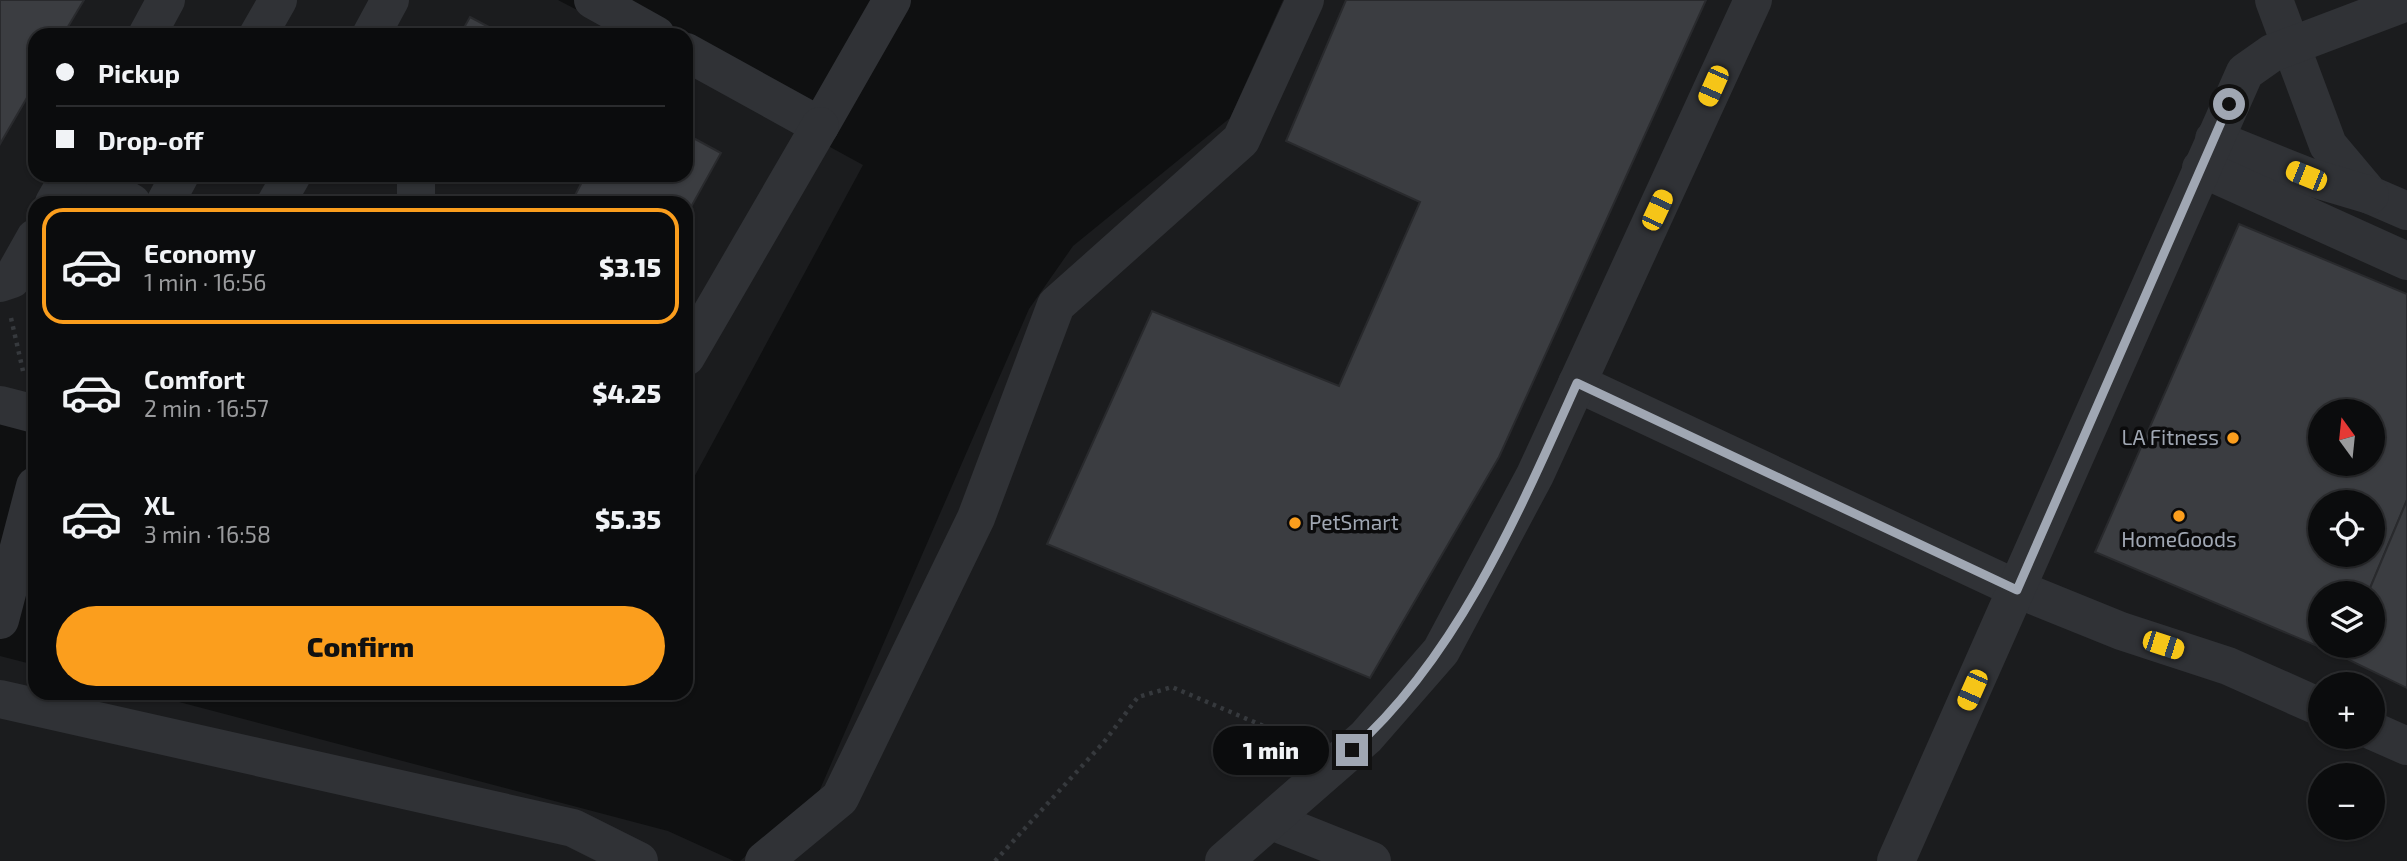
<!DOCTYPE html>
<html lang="en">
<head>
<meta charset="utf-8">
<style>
  :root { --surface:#0b0c0d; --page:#141516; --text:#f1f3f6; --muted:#9a9b9d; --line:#2b2c2e; --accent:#fb9e1d }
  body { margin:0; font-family:"Exo 2",sans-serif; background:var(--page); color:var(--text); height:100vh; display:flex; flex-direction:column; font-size:26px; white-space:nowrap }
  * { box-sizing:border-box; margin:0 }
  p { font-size:23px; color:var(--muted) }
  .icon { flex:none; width:38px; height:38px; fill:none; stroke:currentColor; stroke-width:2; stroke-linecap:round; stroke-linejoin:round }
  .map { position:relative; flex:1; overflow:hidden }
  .drawer { position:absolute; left:28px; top:196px; width:665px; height:504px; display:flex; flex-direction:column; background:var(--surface); border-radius:21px; box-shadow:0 2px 5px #0004,0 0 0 2px var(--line) }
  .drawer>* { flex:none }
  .top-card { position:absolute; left:28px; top:28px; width:665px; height:154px; border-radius:21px; box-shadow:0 2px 5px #0004,0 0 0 2px var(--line); display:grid; align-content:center; height:154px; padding:0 28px; background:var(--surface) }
  .needle { width:46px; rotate:345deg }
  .fabs { position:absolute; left:2308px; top:399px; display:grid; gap:14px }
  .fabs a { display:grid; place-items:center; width:77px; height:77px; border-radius:50%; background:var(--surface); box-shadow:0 2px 5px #0004,0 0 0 2px var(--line); font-size:35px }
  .end { position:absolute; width:32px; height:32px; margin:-16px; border:9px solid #a0a7b3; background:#111; box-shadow:0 0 0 4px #111 }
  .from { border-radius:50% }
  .bubble { position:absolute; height:49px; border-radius:24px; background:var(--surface); box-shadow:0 2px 5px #0004,0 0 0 2px var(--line); font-size:23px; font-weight:800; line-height:49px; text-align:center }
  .car { position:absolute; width:21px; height:42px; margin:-21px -10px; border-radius:9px; box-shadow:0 0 5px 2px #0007; background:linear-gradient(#f5c518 24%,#345 0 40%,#f5c518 0 76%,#345 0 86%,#f5c518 0) }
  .top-card b { display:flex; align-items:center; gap:24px; height:66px; font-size:26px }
  .top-card b+b { border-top:2px solid var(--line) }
  .top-card i { width:18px; height:18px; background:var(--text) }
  ul { padding:12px 0 0; list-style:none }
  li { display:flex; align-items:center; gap:21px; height:116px; margin:0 14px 10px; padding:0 14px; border:4px solid transparent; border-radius:21px }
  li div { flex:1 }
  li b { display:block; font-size:26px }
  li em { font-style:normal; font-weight:800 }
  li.active { border-color:var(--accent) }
  li>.icon { width:63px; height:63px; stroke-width:1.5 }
  .cta { display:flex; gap:14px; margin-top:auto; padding:14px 28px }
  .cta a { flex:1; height:80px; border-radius:42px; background:var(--accent); color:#111; font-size:28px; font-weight:800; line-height:80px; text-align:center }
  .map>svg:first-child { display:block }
  .built { fill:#1b1c1e; fill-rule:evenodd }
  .building { fill:#3b3d41; stroke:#292a2d; stroke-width:2; fill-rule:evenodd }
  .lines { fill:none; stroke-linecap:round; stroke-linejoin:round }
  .path { stroke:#36393d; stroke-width:4.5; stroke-dasharray:3.5 5; stroke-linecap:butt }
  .minor { stroke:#303236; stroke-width:38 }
  .route { stroke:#a0a7b3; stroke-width:9 }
  .poi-dot { fill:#fb9e1d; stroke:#0b0b0c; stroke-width:2.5 }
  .labels { text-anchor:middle; stroke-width:7; stroke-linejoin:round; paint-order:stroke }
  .poi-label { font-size:21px; fill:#a0a7b3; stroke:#0b0b0c; text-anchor:end }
</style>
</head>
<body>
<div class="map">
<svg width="2407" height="861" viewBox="0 0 2407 861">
  <rect width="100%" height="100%" fill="#0f1011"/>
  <g class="built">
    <path d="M0,0H558L625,35H35V175H686V68L863,165L686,492V203H35V396L0,387Z"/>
    <path d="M1283,0H2407V861H740L818,794L1029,309L1073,246L1230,118ZM2320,411H2373V464H2320ZM2320,502H2373V555H2320ZM2320,593H2373V646H2320ZM2320,684H2373V737H2320ZM2320,775H2373V828H2320Z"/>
    <path d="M0,656L35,665V693H145L668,831L734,861H0Z"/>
  </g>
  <g class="building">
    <path d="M0,0H84L63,35H35V84L0,144Z"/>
    <path d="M1346,0H1706L1499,457L1370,678L1047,544L1152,311L1339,386L1420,202L1286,141Z"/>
    <path d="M470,17L504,35H460Z"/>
    <path d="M686,134L721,153L686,216V203H571L581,184L564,175H686Z"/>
    <path d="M2239,224L2407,294V500L2368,593H2320V646H2345L2341,656L2095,552ZM2320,411H2373V464H2320ZM2320,502H2373V555H2320Z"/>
    <path d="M2407,500V688L2341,656L2345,646H2373V593H2368Z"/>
  </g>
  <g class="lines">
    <g class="path">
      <path d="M11,318L23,371"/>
      <path d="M995,861L1104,742L1138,697L1172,687L1301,742"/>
    </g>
    <g class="minor">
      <path d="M593,0L656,35"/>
      <path d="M2274,0L2328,145L2370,195L2407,211"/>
      <path d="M147,35L166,0"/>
      <path d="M258,35L278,0"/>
      <path d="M371,35L390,0"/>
      <path d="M686,52L820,126L892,0"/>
      <path d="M2214,139L2306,176L2370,195"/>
      <path d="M2201,168L2407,261"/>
      <path d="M85,175L132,203"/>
      <path d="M416,175V203"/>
      <path d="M54,203L70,175"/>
      <path d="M165,203L180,175"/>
      <path d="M276,203L292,175"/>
      <path d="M0,283L12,279L35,238"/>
      <path d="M686,357L820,126"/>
      <path d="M1577,383L2017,589L2121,631L2228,666L2320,707"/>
      <path d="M0,405L35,414"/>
      <path d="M0,620L35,486"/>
      <path d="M0,699L573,828L639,861"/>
      <path d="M2373,731L2407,746"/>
      <path d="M1272,821L1372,861"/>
      <path d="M764,861L840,798L976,518L1056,305L1241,140L1305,0"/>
      <path d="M1224,861L1366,737L1441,651L1535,475L1753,0"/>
      <path d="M1896,861L2245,72L2272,53L2407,2"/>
    </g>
  </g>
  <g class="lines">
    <path class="route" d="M1352,750C1458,656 1520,510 1577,383L2017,590L2229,104"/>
  </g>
  <g class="poi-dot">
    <circle cx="2233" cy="438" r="7"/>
    <circle cx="2179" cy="516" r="7"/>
    <circle cx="1295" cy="523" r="7"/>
  </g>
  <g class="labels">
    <g class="poi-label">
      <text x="2219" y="445">LA Fitness</text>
      <text x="1309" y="530" text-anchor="start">PetSmart</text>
      <text x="2179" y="547" text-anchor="middle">HomeGoods</text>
    </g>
  </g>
</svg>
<div class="fabs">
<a><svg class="needle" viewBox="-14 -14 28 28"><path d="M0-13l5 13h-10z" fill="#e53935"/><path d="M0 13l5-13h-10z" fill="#9a9b9d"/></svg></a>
<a><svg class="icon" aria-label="locate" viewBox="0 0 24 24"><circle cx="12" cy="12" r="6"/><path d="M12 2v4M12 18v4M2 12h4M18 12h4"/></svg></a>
<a><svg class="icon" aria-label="layers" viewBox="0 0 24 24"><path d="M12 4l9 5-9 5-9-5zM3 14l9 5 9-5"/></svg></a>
<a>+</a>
<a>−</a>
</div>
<i class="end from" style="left:2229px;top:104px"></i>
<i class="end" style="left:1352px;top:750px"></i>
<div class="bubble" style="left:1213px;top:726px;width:116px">1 min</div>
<i class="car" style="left:1713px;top:86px;rotate:204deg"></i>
<i class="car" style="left:2306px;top:176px;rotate:292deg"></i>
<i class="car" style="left:1657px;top:210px;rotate:25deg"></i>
<i class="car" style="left:2163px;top:645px;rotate:108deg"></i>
<i class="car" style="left:1972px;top:690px;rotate:204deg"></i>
<div class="top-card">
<b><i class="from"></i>Pickup</b>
<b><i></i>Drop-off</b>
</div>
<section class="drawer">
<ul>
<li class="active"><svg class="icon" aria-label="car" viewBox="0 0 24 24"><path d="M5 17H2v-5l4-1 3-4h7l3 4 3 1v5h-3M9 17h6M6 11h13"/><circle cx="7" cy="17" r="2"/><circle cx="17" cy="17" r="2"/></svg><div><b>Economy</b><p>1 min · 16:56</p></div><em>$3.15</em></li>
<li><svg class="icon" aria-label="car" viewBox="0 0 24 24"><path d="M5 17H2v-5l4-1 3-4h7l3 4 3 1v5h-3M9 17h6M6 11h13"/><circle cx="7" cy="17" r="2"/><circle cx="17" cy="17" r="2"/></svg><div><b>Comfort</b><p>2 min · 16:57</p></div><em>$4.25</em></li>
<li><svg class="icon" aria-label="car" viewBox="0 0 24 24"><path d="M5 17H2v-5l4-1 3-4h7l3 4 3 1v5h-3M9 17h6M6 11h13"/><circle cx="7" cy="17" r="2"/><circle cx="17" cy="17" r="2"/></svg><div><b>XL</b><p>3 min · 16:58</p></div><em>$5.35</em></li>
</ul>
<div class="cta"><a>Confirm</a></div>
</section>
</div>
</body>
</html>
